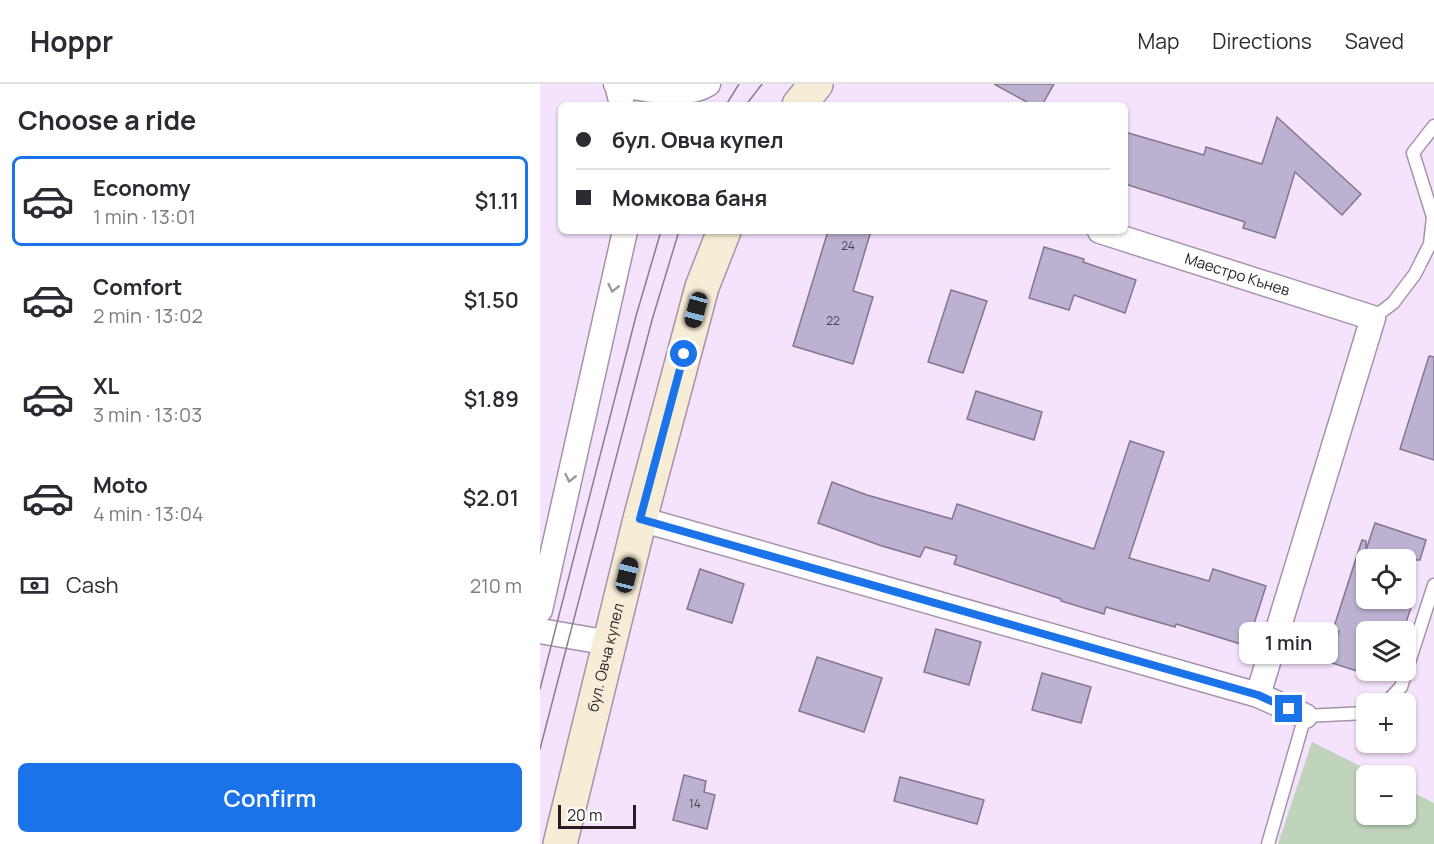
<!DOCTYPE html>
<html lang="en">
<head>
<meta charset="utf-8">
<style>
  :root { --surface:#fff; --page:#f2f2f3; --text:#2b2b33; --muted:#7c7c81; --line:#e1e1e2; --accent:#1a73e8 }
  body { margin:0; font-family:Manrope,sans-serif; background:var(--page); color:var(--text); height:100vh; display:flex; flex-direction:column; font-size:22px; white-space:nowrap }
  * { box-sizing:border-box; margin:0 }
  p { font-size:20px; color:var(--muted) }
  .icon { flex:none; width:33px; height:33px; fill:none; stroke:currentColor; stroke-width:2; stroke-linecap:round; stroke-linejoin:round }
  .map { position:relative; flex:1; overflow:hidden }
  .details { display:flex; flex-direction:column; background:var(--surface); width:540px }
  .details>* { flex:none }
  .top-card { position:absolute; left:18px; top:18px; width:570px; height:132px; border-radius:9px; box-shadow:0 2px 4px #0004; display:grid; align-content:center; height:132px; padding:0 18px; background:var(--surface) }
  .tools { position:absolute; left:816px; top:465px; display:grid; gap:12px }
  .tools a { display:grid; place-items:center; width:60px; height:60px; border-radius:9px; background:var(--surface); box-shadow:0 2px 4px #0004; font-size:30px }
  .scale { position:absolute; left:18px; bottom:15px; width:78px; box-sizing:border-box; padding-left:6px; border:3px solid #241d26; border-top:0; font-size:16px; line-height:21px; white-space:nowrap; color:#241d26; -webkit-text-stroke:4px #fff; paint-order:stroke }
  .end { position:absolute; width:27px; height:27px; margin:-14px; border:8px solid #1a73e8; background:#fff; box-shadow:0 0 0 3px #fff }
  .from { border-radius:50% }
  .bubble { position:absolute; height:42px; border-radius:9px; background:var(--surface); box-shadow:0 2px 4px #0004; font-size:20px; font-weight:600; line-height:42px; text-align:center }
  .car { position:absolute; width:18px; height:36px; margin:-18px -9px; border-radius:8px; box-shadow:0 0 4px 2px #0007; background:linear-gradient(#222 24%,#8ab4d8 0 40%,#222 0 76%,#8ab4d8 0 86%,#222 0) }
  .top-card b { display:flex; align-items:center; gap:21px; height:57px; font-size:22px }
  .top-card b+b { border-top:2px solid var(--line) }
  .top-card i { width:15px; height:15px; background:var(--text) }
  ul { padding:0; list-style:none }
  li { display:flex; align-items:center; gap:18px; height:90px; margin:0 12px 9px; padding:0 6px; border:3px solid transparent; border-radius:9px }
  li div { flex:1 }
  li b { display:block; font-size:22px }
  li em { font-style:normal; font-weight:600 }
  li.on { border-color:var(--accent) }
  li>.icon { width:54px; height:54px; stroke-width:1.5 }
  h2 { padding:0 18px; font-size:27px; line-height:72px }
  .pay { display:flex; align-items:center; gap:15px; height:66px; padding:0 18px; font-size:22px }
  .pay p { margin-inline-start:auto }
  .primary-button { display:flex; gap:12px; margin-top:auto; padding:12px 18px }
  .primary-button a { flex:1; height:69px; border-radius:9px; background:var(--accent); color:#fff; font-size:24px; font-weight:600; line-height:69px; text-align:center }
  header { display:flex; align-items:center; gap:36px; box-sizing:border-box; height:84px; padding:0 30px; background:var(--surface); border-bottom:2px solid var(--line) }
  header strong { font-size:28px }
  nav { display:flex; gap:33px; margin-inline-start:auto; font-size:21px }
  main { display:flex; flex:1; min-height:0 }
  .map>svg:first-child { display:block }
  .green { fill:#bfd4ba }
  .building { fill:#bdb1d1; stroke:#817791; stroke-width:1.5 }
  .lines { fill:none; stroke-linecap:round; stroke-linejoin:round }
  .service-casing { stroke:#a593ab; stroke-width:15 }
  .minor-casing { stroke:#a593ab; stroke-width:27 }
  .secondary-casing { stroke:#a593ab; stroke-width:36 }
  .service { stroke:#fff; stroke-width:12 }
  .minor { stroke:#fff; stroke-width:24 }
  .secondary { stroke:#f7ecd5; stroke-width:33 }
  .tram { stroke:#8a7d8e; stroke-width:1.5 }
  .oneway { stroke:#9c999d }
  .route { stroke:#1a73e8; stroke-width:8 }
  .labels { text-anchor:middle; stroke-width:4.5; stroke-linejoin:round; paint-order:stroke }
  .number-label { font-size:12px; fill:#4a4251 }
  .street-label { font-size:15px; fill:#241d26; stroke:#fff }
</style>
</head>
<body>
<header>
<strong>Hoppr</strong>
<nav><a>Map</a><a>Directions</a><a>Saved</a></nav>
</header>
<main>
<section class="details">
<h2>Choose a ride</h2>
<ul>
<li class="on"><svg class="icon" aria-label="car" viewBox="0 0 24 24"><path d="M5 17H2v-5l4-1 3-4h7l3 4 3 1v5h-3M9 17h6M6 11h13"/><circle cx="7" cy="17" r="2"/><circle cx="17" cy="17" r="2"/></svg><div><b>Economy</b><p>1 min · 13:01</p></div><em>$1.11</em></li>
<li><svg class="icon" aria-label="car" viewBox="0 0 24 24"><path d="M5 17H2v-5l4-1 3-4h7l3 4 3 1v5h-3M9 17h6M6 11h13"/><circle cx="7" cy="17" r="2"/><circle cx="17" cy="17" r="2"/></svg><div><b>Comfort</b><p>2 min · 13:02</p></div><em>$1.50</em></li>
<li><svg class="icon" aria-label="car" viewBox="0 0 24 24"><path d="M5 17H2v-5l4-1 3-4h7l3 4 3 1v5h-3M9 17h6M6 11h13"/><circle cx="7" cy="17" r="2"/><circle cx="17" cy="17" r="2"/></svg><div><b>XL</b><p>3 min · 13:03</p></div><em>$1.89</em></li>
<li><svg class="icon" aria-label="car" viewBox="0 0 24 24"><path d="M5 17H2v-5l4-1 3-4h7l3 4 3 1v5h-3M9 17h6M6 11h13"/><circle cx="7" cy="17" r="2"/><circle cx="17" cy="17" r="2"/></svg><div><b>Moto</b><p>4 min · 13:04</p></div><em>$2.01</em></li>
</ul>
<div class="pay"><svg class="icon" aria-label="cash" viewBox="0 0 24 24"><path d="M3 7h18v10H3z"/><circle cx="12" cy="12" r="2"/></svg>Cash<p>210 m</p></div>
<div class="primary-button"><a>Confirm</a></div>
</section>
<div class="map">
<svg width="894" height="760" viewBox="0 0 894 760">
  <rect width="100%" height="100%" fill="#f5e2fc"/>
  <path class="green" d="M772,658L838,691L826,692V730H866V705L894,719V760H738Z"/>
  <g class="building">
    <path d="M454,0H514L502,21H492Z"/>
    <path d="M737,33L821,110L802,131L755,88L735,154L703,144L705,138L585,100V48L664,71L666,63L722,80Z"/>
    <path d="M288,147H331L313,207L333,213L313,280L253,262Z"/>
    <path d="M504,163L544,175L543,178L596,196L585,229L534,211L529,226L489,214Z"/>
    <path d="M411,206L447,217L423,289L388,278Z"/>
    <path d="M889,272L894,273V376L860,365Z"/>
    <path d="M436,307L502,328L494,356L427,335Z"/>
    <path d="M590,357L624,368L589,474L669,497L673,485L726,502L707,562L636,540L635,543L566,523L564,530L521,517V515L414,480L417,472L385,463L380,473L342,462L278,439L292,398L327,411L412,435L417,420L554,465Z"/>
    <path d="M835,439L886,456L880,476H826V514H874L863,548H826V590L789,578L799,547L793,546L822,456L826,457V466Z"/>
    <path d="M160,485L204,500L192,539L147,525Z"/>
    <path d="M396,545L441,558L429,601L384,588Z"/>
    <path d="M277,573L342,594L324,648L259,627Z"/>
    <path d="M502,589L551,603L541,639L492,626Z"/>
    <path d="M144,691L166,697L164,708L175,711L167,745L133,736Z"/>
    <path d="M360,693L444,716L437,740L354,717Z"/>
  </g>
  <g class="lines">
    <defs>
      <g id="service">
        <path d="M833,234L853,219L875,190L890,160L893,133L873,69L894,42"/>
        <path d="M845,620L861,603L894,501"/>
        <path d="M728,760L765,632L826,629"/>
      </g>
      <g id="minor">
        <path d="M76,0C102,4 145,15 168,0"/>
        <path d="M77,0L82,21"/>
        <path id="s1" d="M560,147L833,234L718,611"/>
        <path d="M100,435L718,611L765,632"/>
        <path d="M0,526L85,147"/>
        <path d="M0,547L70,559"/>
      </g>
      <g id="secondary">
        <path d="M259,21L276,0"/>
        <path id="s2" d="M20,760L100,435L162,203L184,147"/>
      </g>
    </defs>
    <use href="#service" class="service-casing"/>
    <use href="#minor" class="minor-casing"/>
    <use href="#secondary" class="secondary-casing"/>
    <use href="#service" class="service"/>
    <use href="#minor" class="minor"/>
    <use href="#secondary" class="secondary"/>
    <g class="tram">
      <path d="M186,21L199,0"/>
      <path d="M206,21L222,0"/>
      <path d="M0,605L96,232L121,147"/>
      <path d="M0,665L112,236L139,147"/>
    </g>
  </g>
  <defs><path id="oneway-chevron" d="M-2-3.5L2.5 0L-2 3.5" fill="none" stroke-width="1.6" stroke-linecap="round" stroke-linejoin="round" transform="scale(1.5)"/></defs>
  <g class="oneway">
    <use href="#oneway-chevron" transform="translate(73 204) rotate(103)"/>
    <use href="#oneway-chevron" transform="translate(30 394) rotate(103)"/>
  </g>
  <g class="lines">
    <path class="route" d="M144,270L100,435L718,611L749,625"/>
  </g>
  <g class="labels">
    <g class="number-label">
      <text x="308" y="166">24</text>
      <text x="293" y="241">22</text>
      <text x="155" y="724">14</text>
    </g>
    <g class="street-label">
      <text dy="5" stroke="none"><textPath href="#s1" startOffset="144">Маестро Кънев</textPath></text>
      <text dy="5" stroke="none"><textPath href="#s2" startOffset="192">бул. Овча купел</textPath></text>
    </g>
  </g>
</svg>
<div class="tools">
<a><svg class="icon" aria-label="locate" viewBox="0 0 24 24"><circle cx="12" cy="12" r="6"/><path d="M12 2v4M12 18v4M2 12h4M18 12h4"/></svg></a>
<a><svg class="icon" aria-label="layers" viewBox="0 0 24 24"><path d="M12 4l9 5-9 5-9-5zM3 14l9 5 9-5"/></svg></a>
<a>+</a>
<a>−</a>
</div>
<div class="scale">20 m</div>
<i class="end from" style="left:144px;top:270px"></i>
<i class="end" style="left:749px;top:625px"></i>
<div class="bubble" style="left:699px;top:538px;width:99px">1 min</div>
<i class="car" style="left:156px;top:226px;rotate:195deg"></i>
<i class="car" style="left:87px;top:491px;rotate:14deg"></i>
<div class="top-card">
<b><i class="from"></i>бул. Овча купел</b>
<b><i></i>Момкова баня</b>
</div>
</div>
</main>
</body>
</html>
